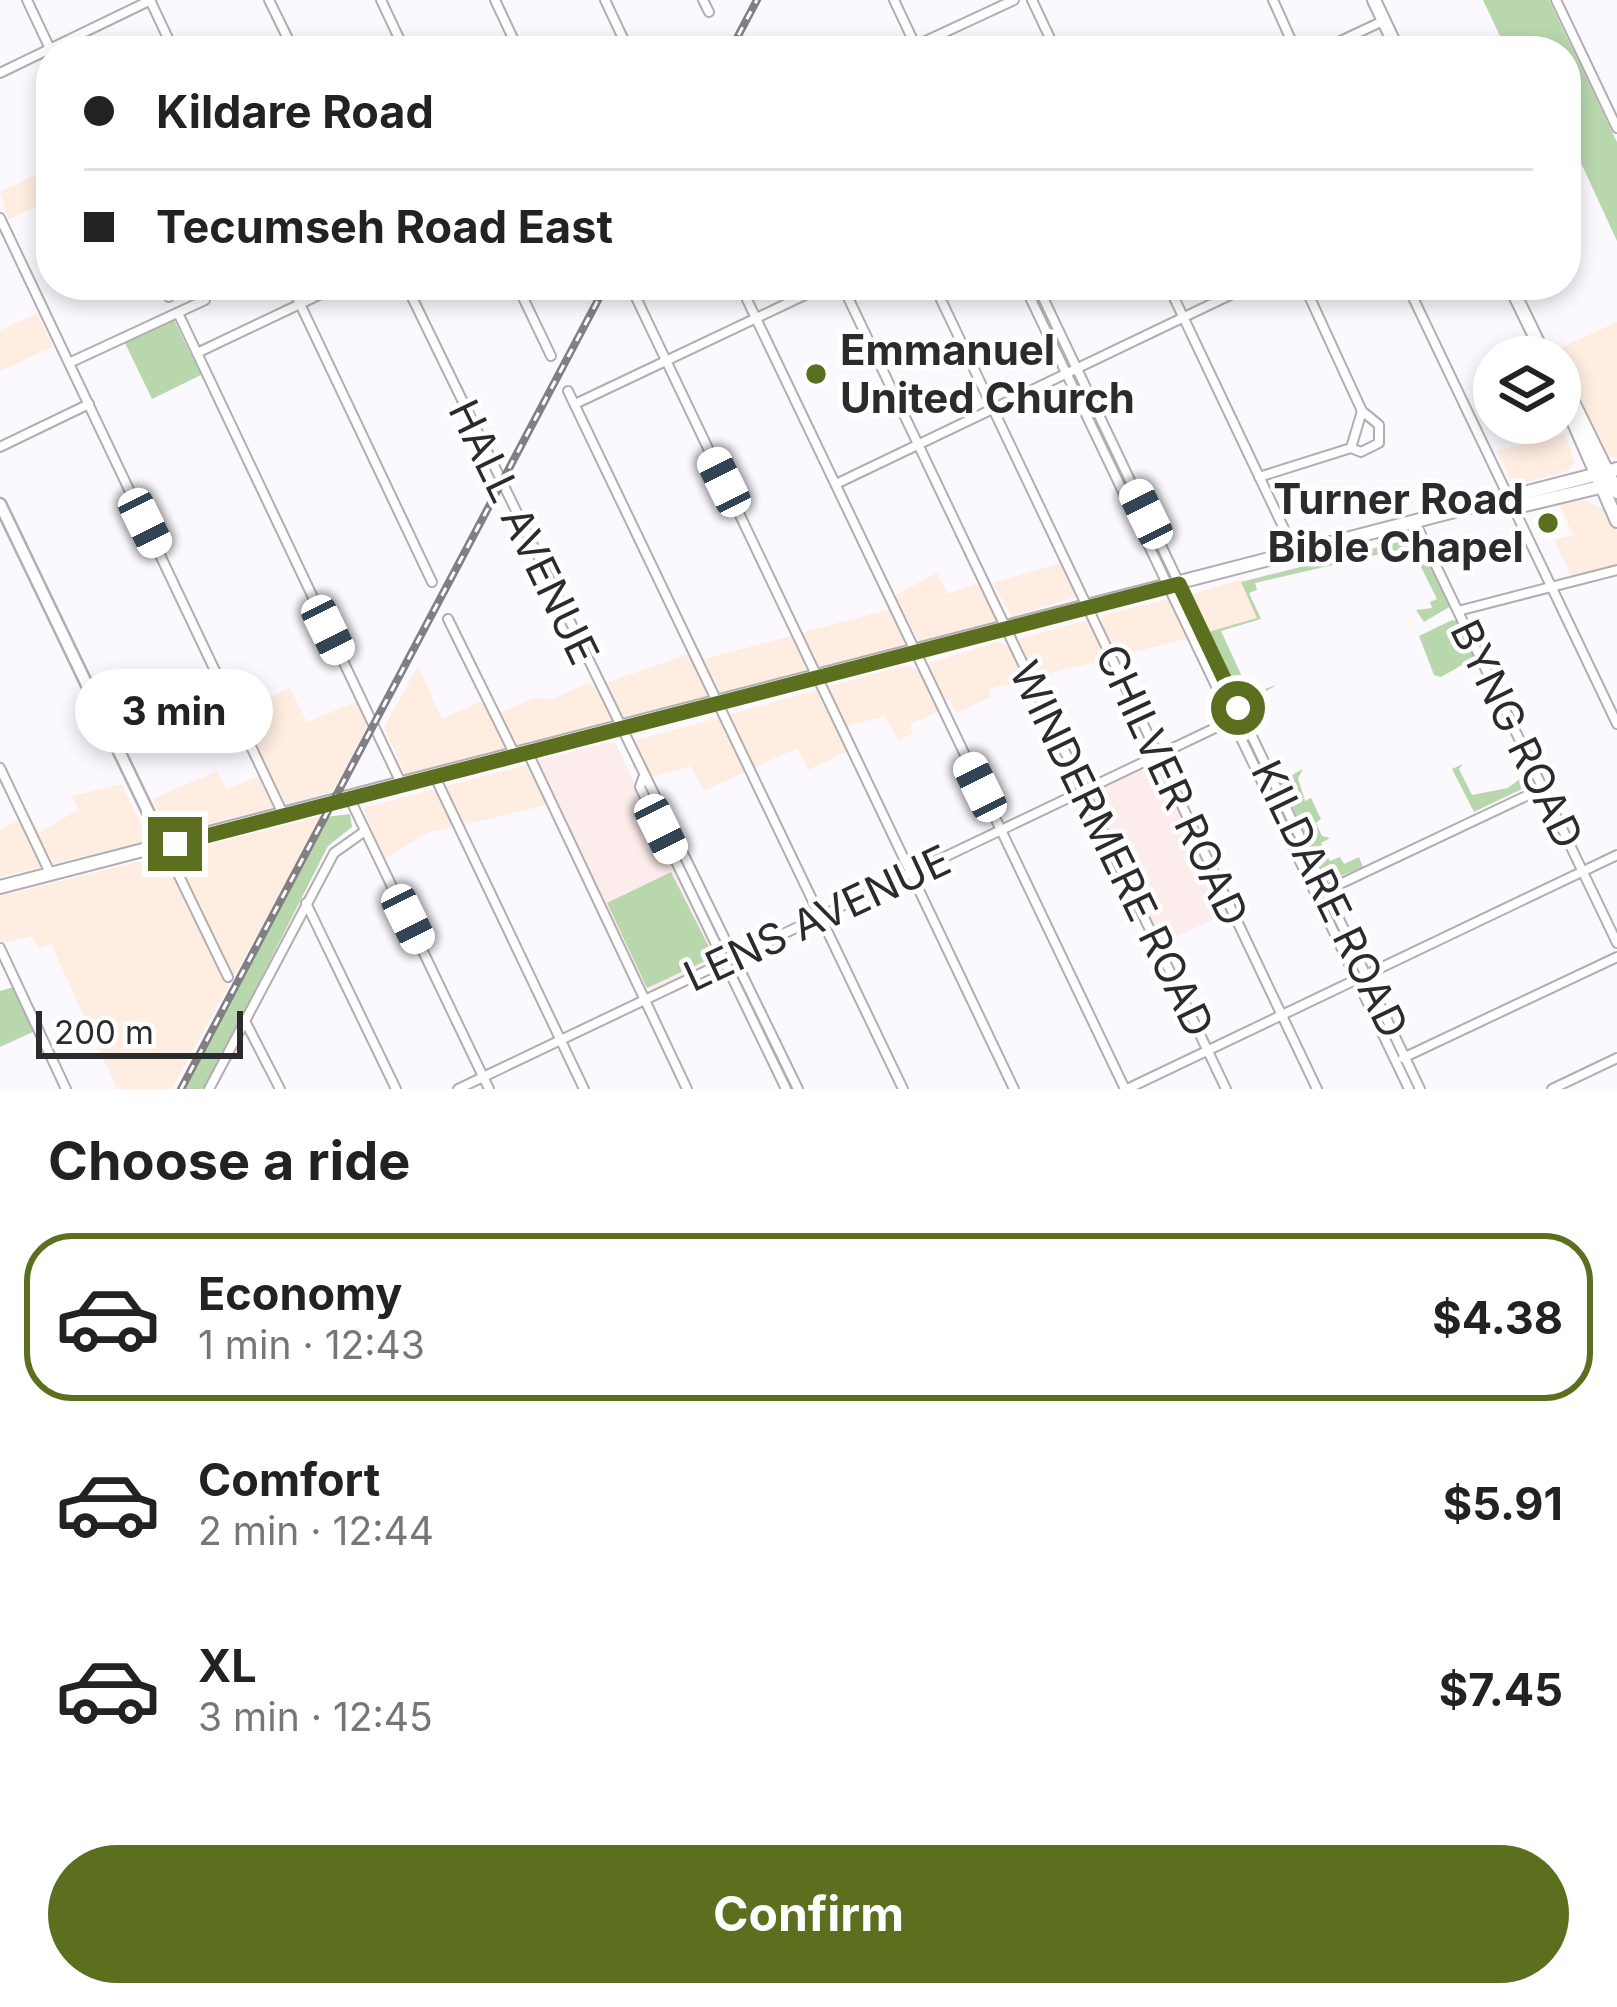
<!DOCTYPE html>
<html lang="en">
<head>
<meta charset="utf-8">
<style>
  :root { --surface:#fff; --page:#f2f2f2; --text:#222; --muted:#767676; --line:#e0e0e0; --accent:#5b6f1e }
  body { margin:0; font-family:Inter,sans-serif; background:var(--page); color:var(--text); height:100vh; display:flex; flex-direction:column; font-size:45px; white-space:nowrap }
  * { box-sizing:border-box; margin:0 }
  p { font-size:39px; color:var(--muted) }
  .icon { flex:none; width:66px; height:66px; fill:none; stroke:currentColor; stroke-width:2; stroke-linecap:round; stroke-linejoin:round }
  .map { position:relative; height:1089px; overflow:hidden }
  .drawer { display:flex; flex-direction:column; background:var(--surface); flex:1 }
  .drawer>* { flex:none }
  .guide { position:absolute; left:36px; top:36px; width:1545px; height:264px; border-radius:48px; box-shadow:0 6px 18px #0003; display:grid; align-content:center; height:264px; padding:0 48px; background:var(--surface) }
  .tools { position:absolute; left:1473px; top:336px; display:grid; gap:24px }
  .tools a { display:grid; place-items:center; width:108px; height:108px; border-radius:50%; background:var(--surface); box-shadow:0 6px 18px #0003; font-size:60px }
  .scale { position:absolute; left:36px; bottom:30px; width:207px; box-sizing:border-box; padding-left:12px; border:6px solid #2b2a2c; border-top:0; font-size:33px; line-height:42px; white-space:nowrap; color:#2b2a2c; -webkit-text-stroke:9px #fff; paint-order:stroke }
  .end { position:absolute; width:54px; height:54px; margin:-27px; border:15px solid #5b6f1e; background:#fff; box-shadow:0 0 0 6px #fff }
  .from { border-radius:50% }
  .bubble { position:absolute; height:84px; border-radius:42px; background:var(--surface); box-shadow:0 6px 18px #0003; font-size:39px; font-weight:700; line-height:84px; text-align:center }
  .car { position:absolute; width:36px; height:72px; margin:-36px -18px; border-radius:15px; box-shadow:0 0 9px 3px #0007; background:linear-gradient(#fff 24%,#345 0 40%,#fff 0 76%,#345 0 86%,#fff 0) }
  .guide b { display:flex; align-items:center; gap:42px; height:114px; font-size:45px }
  .guide b+b { border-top:3px solid var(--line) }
  .guide i { width:30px; height:30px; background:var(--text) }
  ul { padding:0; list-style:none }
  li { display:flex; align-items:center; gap:36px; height:168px; margin:0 24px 18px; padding:0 24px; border:6px solid transparent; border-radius:48px }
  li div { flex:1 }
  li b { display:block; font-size:45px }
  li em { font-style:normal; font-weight:700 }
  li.selected { border-color:var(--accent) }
  li>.icon { width:108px; height:108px; stroke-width:1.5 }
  h2 { padding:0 48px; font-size:54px; line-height:144px }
  .button { display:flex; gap:24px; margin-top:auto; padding:24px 48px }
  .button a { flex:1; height:138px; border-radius:72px; background:var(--accent); color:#fff; font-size:48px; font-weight:700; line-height:138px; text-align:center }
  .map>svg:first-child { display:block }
  .commercial { fill:#ffede2 }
  .education { fill:#fdecec }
  .green { fill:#b9d7ad }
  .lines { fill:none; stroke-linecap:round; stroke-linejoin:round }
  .minor-casing { stroke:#b1adb3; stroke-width:12 }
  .tertiary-casing { stroke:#b1adb3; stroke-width:15 }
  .secondary-casing { stroke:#b1adb3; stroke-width:16 }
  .minor { stroke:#fff; stroke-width:8 }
  .tertiary { stroke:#fff; stroke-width:10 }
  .secondary { stroke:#fff; stroke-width:12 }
  .rail-casing { stroke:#817f83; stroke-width:8 }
  .rail { stroke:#fff; stroke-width:3; stroke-dasharray:9; stroke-linecap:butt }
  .route { stroke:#5b6f1e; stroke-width:15 }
  .poi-dot { fill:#5b6f1e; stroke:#fff; stroke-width:4.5 }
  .labels { text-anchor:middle; stroke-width:9; stroke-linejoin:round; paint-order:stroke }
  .poi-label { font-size:42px; font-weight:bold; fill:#2b2a2c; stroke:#fff; text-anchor:start }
  .street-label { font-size:42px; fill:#2b2a2c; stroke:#fff }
</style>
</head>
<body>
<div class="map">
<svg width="1617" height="1089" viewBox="0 0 1617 1089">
  <rect width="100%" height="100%" fill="#fcf9fe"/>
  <g class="commercial">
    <path d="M42,172L51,199L8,220L0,192Z"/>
    <path d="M37,313L53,347L0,371V330Z"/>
    <path d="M1617,322V458L1605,455L1556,350Z"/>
    <path d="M1565,434L1575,463L1567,471L1514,486L1496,451Z"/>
    <path d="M1586,500L1606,510L1617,531V566L1572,578L1554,540L1573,535L1559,504Z"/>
    <path d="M1060,563L1076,597L1011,617L993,583Z"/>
    <path d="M937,573L948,594L979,583L996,621L919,642L895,595Z"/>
    <path d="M1242,579L1261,619L1207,634L1190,595Z"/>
    <path d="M1169,599L1189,638L1115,657L1100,627L1103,615Z"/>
    <path d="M890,609L906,646L406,776L384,727L418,666L442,719L481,701L490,717L534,698L553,699L590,682L594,687L700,650L705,659Z"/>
    <path d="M1088,620L1108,659L1034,677L1018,639Z"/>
    <path d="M997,642L1010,647L1026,680L989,689L991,697L956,713L950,700L944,701L928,663Z"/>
    <path d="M906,665L919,670L938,712L910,724L913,733L898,741L885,716L847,726L855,748L808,770L797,748L704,791L691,766L651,777L634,741Z"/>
    <path d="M290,688L307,722L358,701L368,726L332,792L170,834L152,799L217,771L226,789L260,776L232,714Z"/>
    <path d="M526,765L547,805L427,833L384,859L363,808Z"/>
    <path d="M122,784L145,833L142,842L0,877V829L30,816L39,832L78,810L72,796Z"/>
    <path d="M322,816L172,1089H117L51,944L39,948L32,936L3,944L0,938V896Z"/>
  </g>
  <g class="education">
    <path d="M610,742L616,744L717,958L654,990L641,985L539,769L540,760Z"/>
    <path d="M1156,763L1229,912L1161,944L1090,797L1092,791Z"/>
  </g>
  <g class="green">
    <path d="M1483,0H1549L1617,142V241L1576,152L1566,155V51H1507Z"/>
    <path d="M174,320L201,375L152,399L125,343Z"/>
    <path d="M1418,537L1451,606L1424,622L1416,610L1432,608L1430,602L1437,599L1411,547L1255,583L1257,590L1249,593L1261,619L1221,631L1250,694L1276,685L1247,704L1242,701L1208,632L1257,618L1241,582Z"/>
    <path d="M1452,620L1458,621L1476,657L1441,677L1434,675L1419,636Z"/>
    <path d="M1463,764L1459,769L1472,795L1508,788L1527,773L1532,784L1474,812L1452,769Z"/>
    <path d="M1279,767L1285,779L1303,769L1298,778L1305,801L1311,798L1321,819L1316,823L1322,836L1330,838L1321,843L1330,861L1340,857L1344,864L1359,857L1363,867L1328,881L1275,771Z"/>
    <path d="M350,814L352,827L328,846L205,1089H184L326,817Z"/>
    <path d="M671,872L714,957L647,988L607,903Z"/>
    <path d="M14,987L35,1031L0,1047V991Z"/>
  </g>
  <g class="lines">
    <defs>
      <g id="minor">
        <path d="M27,0L51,51"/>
        <path d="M150,0L174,51"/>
        <path d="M269,0L294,51"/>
        <path d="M381,0L405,51"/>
        <path d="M495,0L519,51"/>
        <path d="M605,0L629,51"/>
        <path d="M703,0L709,12"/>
        <path d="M894,0L918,51"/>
        <path d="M1032,0L1056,51"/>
        <path d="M1273,0L1296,51"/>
        <path d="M1556,0L1617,128"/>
        <path d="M915,46L1014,0"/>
        <path d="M1319,51L1383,21"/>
        <path d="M0,73L151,0"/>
        <path d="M0,218L284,816"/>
        <path d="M164,285L169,297"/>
        <path d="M291,285L432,582"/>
        <path d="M406,285L798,1089"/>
        <path d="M517,285L551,356"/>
        <path d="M630,285L1014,1089"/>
        <path d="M740,285L1125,1089"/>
        <path d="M842,285L1226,1089"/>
        <path d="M934,285L1317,1089"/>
        <path d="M1024,285L1409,1089"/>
        <path d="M1037,285L1420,1089"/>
        <path d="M1168,285L1296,554"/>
        <path d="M1407,285L1617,724"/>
        <path d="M178,313L401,783"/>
        <path d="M197,353L340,285"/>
        <path d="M69,363L205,300"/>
        <path d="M568,391L903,1089"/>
        <path d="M575,404L826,285"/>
        <path d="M0,447L89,404"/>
        <path d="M1351,448L1361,452L1379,443V425L1362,411"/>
        <path d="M1259,477L1351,448L1362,411L1304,285"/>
        <path d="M836,484L1251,285"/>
        <path d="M1416,524L1617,943"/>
        <path d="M1458,611L1617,570"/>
        <path d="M448,619L515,755"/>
        <path d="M528,753L687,1089"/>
        <path d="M0,768L51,875"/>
        <path d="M435,777L584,1089"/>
        <path d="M643,778L640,787L786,1089"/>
        <path d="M350,799L489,1089"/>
        <path d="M165,847L228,977"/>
        <path d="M1323,892L1543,788"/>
        <path d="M306,903L396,1089"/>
        <path d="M0,948L66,1089"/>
        <path d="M245,1021L280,1089"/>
        <path d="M1403,1058L1617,957"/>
        <path d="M209,1089L334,853L365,831"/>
        <path d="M458,1089L1236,718"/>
        <path d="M1127,1089L1617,855"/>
        <path d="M1552,1089L1617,1058"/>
      </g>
      <path id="tertiary" d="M0,504L165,847"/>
      <g id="secondary">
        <path d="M1374,0L1398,51"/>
        <path d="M1510,285L1545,357"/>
        <path d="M1561,389L1571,398L1617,492"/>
        <path d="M1560,391L1617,521"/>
        <path d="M1509,500L1525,505L1604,486"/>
        <path d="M0,887L1617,469"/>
      </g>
    </defs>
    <use href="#minor" class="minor-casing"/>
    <use href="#tertiary" class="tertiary-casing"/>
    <use href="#secondary" class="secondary-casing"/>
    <use href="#minor" class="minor"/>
    <use href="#tertiary" class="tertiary"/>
    <use href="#secondary" class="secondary"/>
    <defs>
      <g id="rail">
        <path d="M730,51L757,0"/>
        <path d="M181,1089L606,285"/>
      </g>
    </defs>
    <use href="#rail" class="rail-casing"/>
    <use href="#rail" class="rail"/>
  </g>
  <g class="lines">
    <path class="route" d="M175,844L1179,584L1238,708"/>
  </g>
  <g class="poi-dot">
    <circle cx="816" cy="374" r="12"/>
    <circle cx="1548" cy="523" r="12"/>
  </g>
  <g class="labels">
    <g class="poi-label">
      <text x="840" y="365">Emmanuel<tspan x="840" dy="48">United Church</tspan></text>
      <text x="1524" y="514" text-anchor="end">Turner Road<tspan x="1524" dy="48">Bible Chapel</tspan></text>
    </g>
    <g class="street-label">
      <text transform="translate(524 532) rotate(64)" y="15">HALL AVENUE</text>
      <text transform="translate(1517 734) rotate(64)" y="15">BYNG ROAD</text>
      <text transform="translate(1172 785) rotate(65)" y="15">CHILVER ROAD</text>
      <text transform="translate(1112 849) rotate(64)" y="15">WINDERMERE ROAD</text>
      <text transform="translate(1330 899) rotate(64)" y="15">KILDARE ROAD</text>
      <text transform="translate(817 918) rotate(-25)" y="15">LENS AVENUE</text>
    </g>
  </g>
</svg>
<div class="tools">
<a><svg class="icon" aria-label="layers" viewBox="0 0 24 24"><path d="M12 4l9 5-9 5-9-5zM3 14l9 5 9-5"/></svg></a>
</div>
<div class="scale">200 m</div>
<i class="end from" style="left:1238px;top:708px"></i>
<i class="end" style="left:175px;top:844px"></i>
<div class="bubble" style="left:75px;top:669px;width:198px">3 min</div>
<i class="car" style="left:724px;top:482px;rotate:334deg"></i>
<i class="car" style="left:1146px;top:514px;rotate:334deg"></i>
<i class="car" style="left:145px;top:523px;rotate:154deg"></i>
<i class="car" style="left:328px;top:630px;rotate:154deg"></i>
<i class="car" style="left:980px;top:787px;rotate:334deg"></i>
<i class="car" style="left:661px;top:829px;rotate:154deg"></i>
<i class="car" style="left:408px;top:919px;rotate:154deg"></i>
<div class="guide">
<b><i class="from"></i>Kildare Road</b>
<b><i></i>Tecumseh Road East</b>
</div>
</div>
<section class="drawer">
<h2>Choose a ride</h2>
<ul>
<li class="selected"><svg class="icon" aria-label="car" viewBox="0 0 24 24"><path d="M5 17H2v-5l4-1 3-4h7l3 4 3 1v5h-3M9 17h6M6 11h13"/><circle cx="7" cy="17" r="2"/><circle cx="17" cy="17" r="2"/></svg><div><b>Economy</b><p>1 min · 12:43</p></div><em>$4.38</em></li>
<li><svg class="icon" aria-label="car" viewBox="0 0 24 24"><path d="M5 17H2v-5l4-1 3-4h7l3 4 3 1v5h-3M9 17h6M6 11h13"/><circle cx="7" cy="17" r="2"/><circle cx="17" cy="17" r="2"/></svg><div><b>Comfort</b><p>2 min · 12:44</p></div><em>$5.91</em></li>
<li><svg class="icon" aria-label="car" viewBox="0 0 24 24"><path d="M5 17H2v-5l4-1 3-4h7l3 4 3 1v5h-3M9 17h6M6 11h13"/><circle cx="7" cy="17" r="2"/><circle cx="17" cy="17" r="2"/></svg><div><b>XL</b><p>3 min · 12:45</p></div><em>$7.45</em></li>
</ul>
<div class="button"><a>Confirm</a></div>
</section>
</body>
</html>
